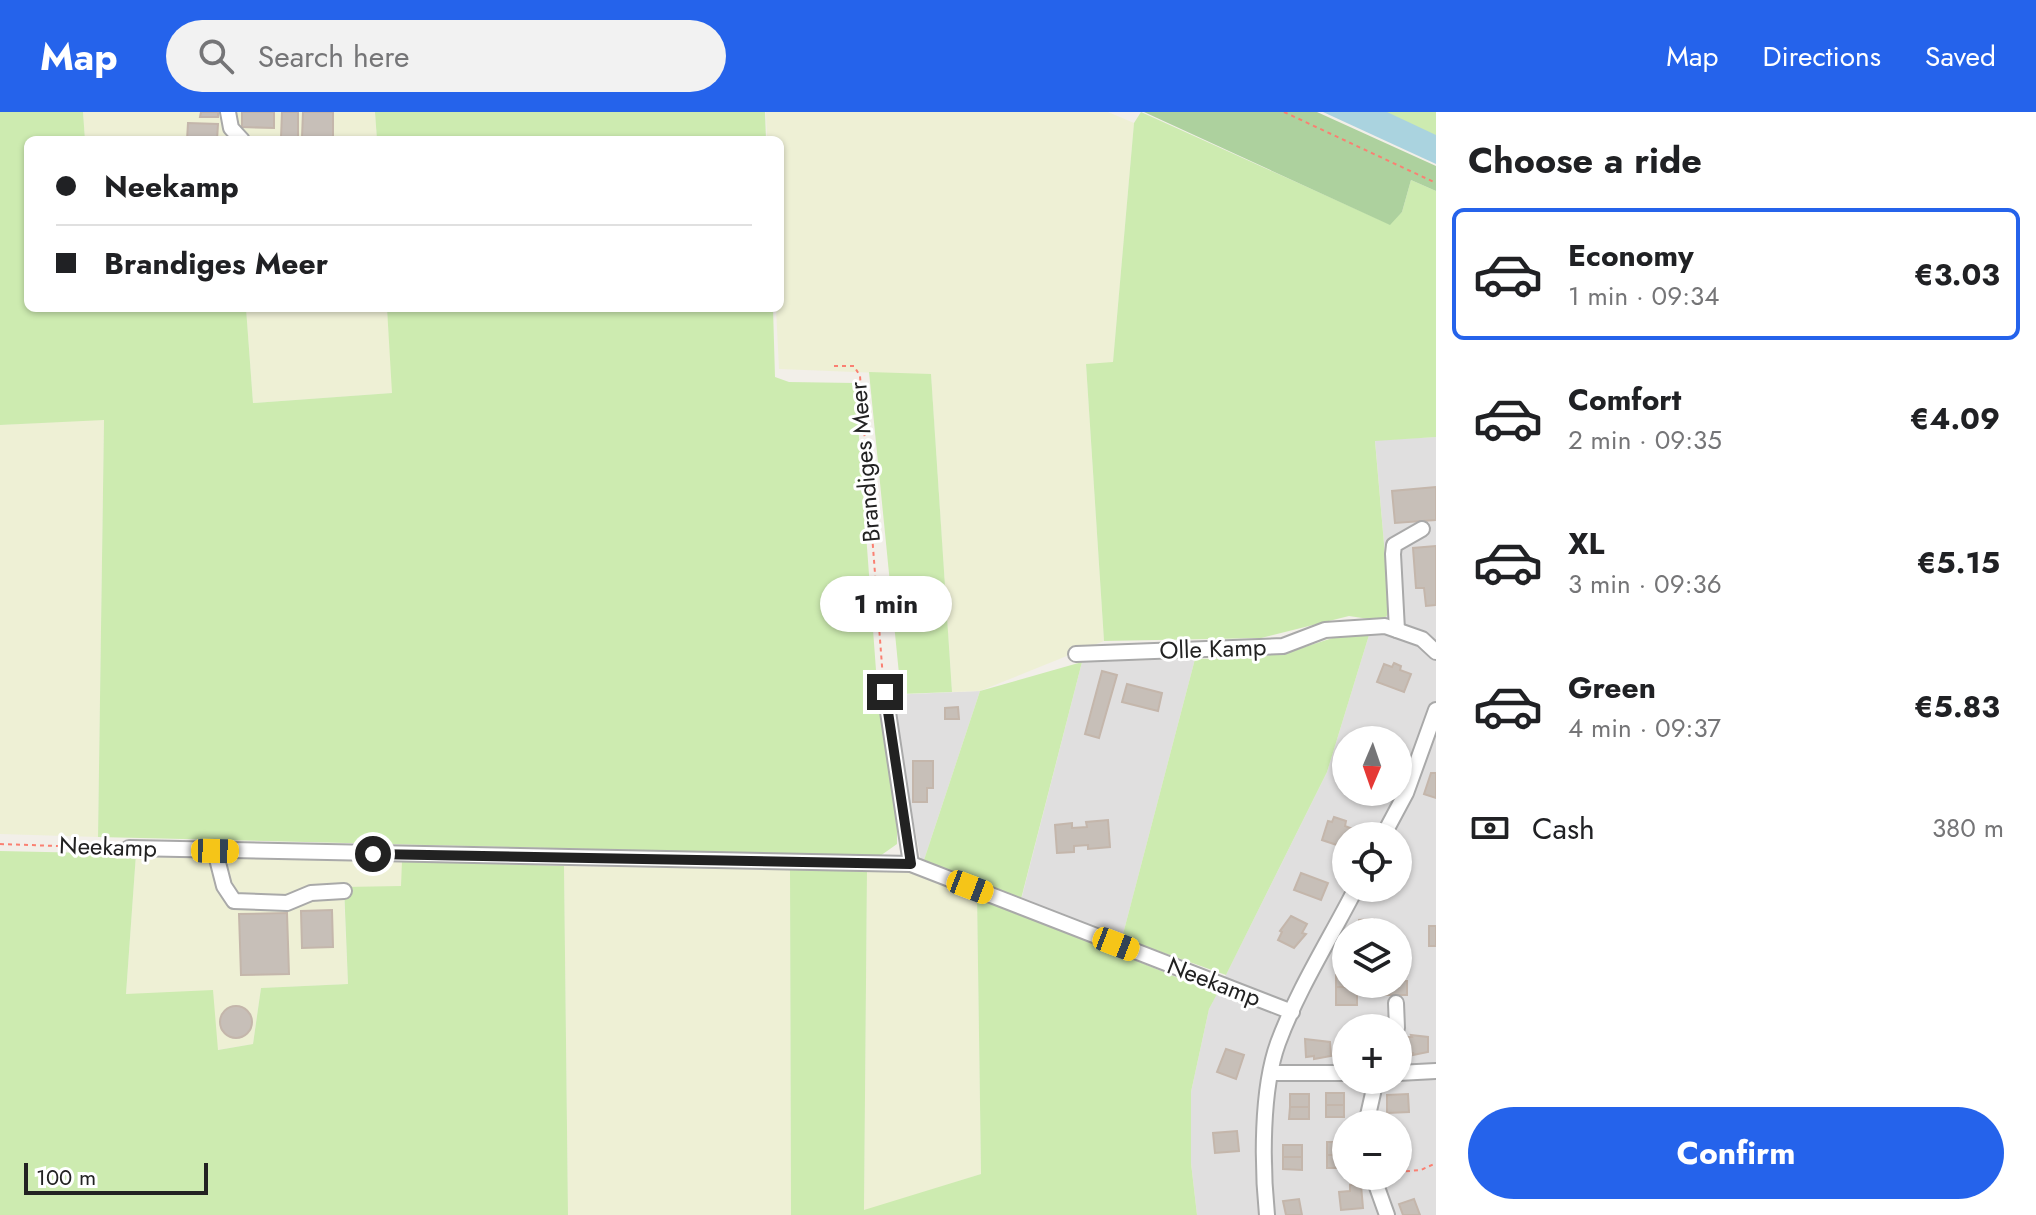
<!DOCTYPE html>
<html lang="en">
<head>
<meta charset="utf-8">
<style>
  :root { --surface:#fff; --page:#f2f2f2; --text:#202124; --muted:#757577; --line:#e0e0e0; --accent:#2563eb }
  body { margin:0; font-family:Jost,sans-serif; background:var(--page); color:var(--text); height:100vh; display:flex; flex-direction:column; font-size:30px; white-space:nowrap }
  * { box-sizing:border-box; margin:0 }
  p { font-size:26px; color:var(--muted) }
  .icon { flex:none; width:44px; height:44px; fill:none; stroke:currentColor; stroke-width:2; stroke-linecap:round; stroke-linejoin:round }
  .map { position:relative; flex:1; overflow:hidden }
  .panel { display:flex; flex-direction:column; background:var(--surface); width:600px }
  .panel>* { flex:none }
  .top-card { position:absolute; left:24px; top:24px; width:760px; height:176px; border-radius:12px; box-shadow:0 2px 6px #0004; display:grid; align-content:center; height:176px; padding:0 32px; background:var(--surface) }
  .needle { width:52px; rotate:182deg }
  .tools { position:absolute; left:1332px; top:614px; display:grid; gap:16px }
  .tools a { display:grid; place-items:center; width:80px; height:80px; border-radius:50%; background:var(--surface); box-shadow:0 2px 6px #0004; font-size:40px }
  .scale { position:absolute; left:24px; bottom:20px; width:184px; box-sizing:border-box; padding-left:8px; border:4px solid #222; border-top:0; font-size:22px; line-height:28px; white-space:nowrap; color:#222; -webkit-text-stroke:6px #fff; paint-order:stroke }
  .end { position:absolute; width:36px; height:36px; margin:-18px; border:10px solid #222; background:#fff; box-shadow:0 0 0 4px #fff }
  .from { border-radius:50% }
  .bubble { position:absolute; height:56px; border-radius:28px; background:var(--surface); box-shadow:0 2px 6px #0004; font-size:26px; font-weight:700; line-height:56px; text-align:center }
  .car { position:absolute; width:24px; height:48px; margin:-24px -12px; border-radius:10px; box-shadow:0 0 6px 2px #0007; background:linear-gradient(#f5c518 24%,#345 0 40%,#f5c518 0 76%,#345 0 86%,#f5c518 0) }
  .top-card b { display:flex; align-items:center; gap:28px; height:76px; font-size:30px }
  .top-card b+b { border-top:2px solid var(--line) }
  .top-card i { width:20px; height:20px; background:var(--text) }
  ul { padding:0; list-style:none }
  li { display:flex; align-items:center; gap:24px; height:132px; margin:0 16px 12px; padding:0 16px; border:4px solid transparent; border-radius:12px }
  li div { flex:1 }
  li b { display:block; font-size:30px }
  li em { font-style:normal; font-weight:700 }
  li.on { border-color:var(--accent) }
  li>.icon { width:72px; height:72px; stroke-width:1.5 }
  h2 { padding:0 32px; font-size:36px; line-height:96px }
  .pay { display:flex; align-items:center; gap:20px; height:88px; padding:0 32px; font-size:30px }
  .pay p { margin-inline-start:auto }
  .action { display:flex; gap:16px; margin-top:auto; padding:16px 32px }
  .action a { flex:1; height:92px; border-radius:48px; background:var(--accent); color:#fff; font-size:32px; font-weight:700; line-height:92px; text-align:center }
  header { display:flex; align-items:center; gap:48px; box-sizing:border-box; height:112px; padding:0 40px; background:var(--accent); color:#fff }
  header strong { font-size:38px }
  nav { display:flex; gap:44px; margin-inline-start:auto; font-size:28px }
  .search { width:560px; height:72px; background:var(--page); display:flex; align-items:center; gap:20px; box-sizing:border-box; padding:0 28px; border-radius:44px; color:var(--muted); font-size:30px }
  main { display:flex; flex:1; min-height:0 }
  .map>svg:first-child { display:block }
  .residential { fill:#e0dfdf; fill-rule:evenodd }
  .farmland { fill:#eef0d5 }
  .grass { fill:#cdebb0 }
  .forest { fill:#add19e }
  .water { fill:#aad3df }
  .building { fill:#c7bfb8; stroke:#c4b6ab; stroke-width:2 }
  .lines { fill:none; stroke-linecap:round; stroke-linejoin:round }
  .minor-casing { stroke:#a9a9a9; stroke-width:18 }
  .path { stroke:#fa8072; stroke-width:2; stroke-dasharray:4 4; stroke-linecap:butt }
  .minor { stroke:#fff; stroke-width:14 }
  .route { stroke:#222; stroke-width:10 }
  .labels { text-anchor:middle; stroke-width:6; stroke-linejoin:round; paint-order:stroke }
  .street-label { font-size:24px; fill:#222; stroke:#fff }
</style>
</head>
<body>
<header>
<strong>Map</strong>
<div class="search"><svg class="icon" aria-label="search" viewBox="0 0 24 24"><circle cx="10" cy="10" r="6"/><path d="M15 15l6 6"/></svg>Search here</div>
<nav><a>Map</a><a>Directions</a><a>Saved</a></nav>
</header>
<main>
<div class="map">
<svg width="1436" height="1103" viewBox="0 0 1436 1103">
  <rect width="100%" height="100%" fill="#f2efe9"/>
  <g class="residential">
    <path d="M1436,325V1103H1197L1191,1051V980L1209,897L1327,660L1369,523L1390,500L1375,328ZM1346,628H1398V680H1346ZM1346,724H1398V776H1346ZM1346,820H1398V872H1346ZM1346,916H1398V968H1346ZM1346,1012H1398V1064H1346Z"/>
    <path d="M1195,547L1121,830L1020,792L1082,550Z"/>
    <path d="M980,579L922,754L889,583Z"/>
  </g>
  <g class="farmland">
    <path d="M83,0H375L377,28H85Z"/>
    <path d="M766,0H1108L1134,11L1113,251L1086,252L1104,529L980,579L952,580L931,263L779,257L776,196H780V28H767Z"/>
    <path d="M246,196H387L393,281L253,291Z"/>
    <path d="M104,307L98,725L0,722V313Z"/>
    <path d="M136,742L402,749V774L344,784L348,872L261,876L253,932L217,938L126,882Z"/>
    <path d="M564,754L790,758L791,1103H568Z"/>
    <path d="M867,758L910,760L977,783L981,1062L864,1099Z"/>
  </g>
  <g class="grass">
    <path d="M0,0H83L85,28H28V196H246L253,291L392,281L387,196H773L775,265L789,270L855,271L877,572L897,702V732L880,744L98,725L104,308L0,313Z"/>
    <path d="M375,0H765L766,28H377Z"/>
    <path d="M1141,0L1389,112L1402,100L1411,68L1436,79V325L1375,329L1390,500L1382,509L1349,504L1261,526L1104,529L1086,252L1113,250L1134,11Z"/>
    <path d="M1385,0H1436V24Z"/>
    <path d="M869,260L931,262L952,580L901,582Z"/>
    <path d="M1342,523H1369L1327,660L1226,863L1122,826L1195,547L1253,546L1289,540Z"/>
    <path d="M1082,550L1021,787L924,748L980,579Z"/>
    <path d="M0,739L136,742L126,882L213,878L218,938L253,932L261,876L348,872L344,775L401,774L402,749L564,754L568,1103H0Z"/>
    <path d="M790,758H867L864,1098L981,1062L977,783L1217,882L1209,897L1191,980V1051L1197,1103H791Z"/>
  </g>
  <path class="forest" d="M1144,0H1317L1436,54V79L1411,68L1402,100L1390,113Z"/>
  <path class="water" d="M1323,0H1387L1436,23V52Z"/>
  <g class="building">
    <path d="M201,0H218V5H200Z"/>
    <path d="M242,0H274V16L242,15Z"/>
    <path d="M282,0H298V26H281Z"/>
    <path d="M303,0H333V27L302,26Z"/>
    <path d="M188,11L218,12L217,28H187Z"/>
    <path d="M1436,375V408L1395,411L1392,379Z"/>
    <path d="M1436,434V493L1426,494L1424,476H1416L1413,436Z"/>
    <path d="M1394,551L1401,554L1400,558L1411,562L1404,580L1377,570L1384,552L1392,555Z"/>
    <path d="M1102,559L1117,563L1099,626L1085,622Z"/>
    <path d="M1127,572L1162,581L1158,599L1122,590Z"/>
    <path d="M958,595L959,607H945V596Z"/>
    <path d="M913,649H933V676H927V690H913Z"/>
    <path d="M1431,661H1436V686L1424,682Z"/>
    <path d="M1334,705L1346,709L1345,714L1353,717L1350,724H1346V736L1322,728L1328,709L1332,710Z"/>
    <path d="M1108,708L1110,735L1088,737V733L1074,734V740L1057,741L1055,713L1072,711V716L1087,715L1086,710Z"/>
    <path d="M1301,761L1328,771L1321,788L1294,778Z"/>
    <path d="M332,798L333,835L302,836L301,799Z"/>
    <path d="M287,801L289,862L241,863L239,802Z"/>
    <path d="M1291,804L1307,812L1302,821L1306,822L1294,836L1278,828L1282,820L1280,819Z"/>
    <path d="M1374,807V820H1359V808Z"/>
    <rect x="1429" y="814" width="7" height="20"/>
    <path d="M1336,858H1346V872H1356L1357,875H1336Z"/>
    <path d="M1398,869H1407V883H1369V879H1377V872H1398Z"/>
    <rect x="1336" y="875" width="21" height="18"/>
    <circle cx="236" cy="910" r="16"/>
    <path d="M1411,923L1428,925V940L1413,943V941H1406V925H1412Z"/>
    <path d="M1305,927L1330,930L1331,944L1314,947V944L1306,945Z"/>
    <path d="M1226,937L1244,943L1236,967L1217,960Z"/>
    <rect x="1326" y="981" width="18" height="12"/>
    <rect x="1290" y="982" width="19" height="13"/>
    <path d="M1408,982L1409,1000L1387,1001V983Z"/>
    <rect x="1326" y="993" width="18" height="12"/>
    <path d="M1290,995H1309V1007H1289Z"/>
    <path d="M1237,1019L1239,1039L1215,1041L1213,1021Z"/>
    <rect x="1327" y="1030" width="19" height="13"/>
    <rect x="1283" y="1033" width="19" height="12"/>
    <rect x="1327" y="1043" width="19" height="13"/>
    <path d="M1283,1045H1302V1058L1283,1057Z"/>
    <path d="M1350,1073H1361L1363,1096L1341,1098L1339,1080L1350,1079Z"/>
    <path d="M1299,1087L1302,1103H1286L1283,1089Z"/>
    <path d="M1414,1087L1420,1103H1403L1399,1092Z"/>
  </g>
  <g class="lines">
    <defs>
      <g id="minor">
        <path d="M228,0L231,16L242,28"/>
        <path d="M1397,518L1393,442L1394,433L1422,417"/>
        <path d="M1076,542L1283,534L1325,518L1385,514L1422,527L1436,540"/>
        <path d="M885,580L911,752"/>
        <path d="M1383,724L1406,681L1436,598"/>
        <path d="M129,736L911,752L1292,900"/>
        <path d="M215,739L224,774L234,789L287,791L311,781L344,779"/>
        <path d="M1396,891L1397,916"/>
        <path d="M1272,961H1346"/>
        <path d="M1398,961L1436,959"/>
        <path d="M1366,1012L1376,968"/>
        <path d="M1373,1064L1387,1103"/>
        <path d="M1267,1103C1262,1054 1261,978 1278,931C1298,877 1330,827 1356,776"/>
      </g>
    </defs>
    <use href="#minor" class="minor-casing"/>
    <g class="path">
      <path d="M1284,0L1436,71"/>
      <path d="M834,254H854L860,264L883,567"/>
      <path d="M0,732L115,736"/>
      <path d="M1398,1060L1421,1058L1436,1051"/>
    </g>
    <use href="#minor" class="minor"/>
  </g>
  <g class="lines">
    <path class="route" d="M373,742L911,752L885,580"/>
  </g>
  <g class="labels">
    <g class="street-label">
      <text transform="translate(865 350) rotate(-95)" y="8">Brandiges Meer</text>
      <text transform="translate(1213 537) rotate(-2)" y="8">Olle Kamp</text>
      <text transform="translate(108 735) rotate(2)" y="8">Neekamp</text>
      <text transform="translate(1214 870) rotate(21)" y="8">Neekamp</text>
    </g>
  </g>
</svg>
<div class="tools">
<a><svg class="needle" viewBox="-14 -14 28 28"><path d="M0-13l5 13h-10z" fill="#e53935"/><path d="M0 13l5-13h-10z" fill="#757577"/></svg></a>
<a><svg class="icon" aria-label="locate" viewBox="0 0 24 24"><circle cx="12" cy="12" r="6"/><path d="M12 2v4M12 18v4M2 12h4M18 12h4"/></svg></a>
<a><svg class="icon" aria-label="layers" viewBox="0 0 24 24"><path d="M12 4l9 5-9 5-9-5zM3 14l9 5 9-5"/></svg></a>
<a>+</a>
<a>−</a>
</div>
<div class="scale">100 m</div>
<i class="end from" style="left:373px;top:742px"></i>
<i class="end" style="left:885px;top:580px"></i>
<div class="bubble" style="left:820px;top:464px;width:132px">1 min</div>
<i class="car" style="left:215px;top:739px;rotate:91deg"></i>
<i class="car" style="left:970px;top:775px;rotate:111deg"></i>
<i class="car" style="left:1116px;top:832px;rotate:111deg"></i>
<div class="top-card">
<b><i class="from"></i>Neekamp</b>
<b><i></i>Brandiges Meer</b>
</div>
</div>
<section class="panel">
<h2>Choose a ride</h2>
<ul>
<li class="on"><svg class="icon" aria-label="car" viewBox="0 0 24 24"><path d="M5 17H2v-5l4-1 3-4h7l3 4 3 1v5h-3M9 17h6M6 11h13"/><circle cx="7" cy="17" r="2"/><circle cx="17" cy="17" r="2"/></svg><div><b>Economy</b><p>1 min · 09:34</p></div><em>€3.03</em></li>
<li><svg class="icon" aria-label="car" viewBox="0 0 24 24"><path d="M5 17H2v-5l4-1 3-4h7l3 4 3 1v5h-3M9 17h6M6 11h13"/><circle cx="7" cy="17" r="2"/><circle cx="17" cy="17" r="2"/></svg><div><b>Comfort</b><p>2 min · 09:35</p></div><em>€4.09</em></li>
<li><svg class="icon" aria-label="car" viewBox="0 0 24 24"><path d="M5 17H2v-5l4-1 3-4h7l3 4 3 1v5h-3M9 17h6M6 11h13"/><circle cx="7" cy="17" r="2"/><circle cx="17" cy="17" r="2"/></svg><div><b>XL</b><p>3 min · 09:36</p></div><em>€5.15</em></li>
<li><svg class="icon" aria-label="car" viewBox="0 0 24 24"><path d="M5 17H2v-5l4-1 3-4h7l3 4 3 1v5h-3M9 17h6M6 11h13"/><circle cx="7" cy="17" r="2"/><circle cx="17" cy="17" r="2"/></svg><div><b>Green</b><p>4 min · 09:37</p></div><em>€5.83</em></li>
</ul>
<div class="pay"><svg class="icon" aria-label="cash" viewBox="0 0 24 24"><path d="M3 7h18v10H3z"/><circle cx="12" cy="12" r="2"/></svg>Cash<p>380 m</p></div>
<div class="action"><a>Confirm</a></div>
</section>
</main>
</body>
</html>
